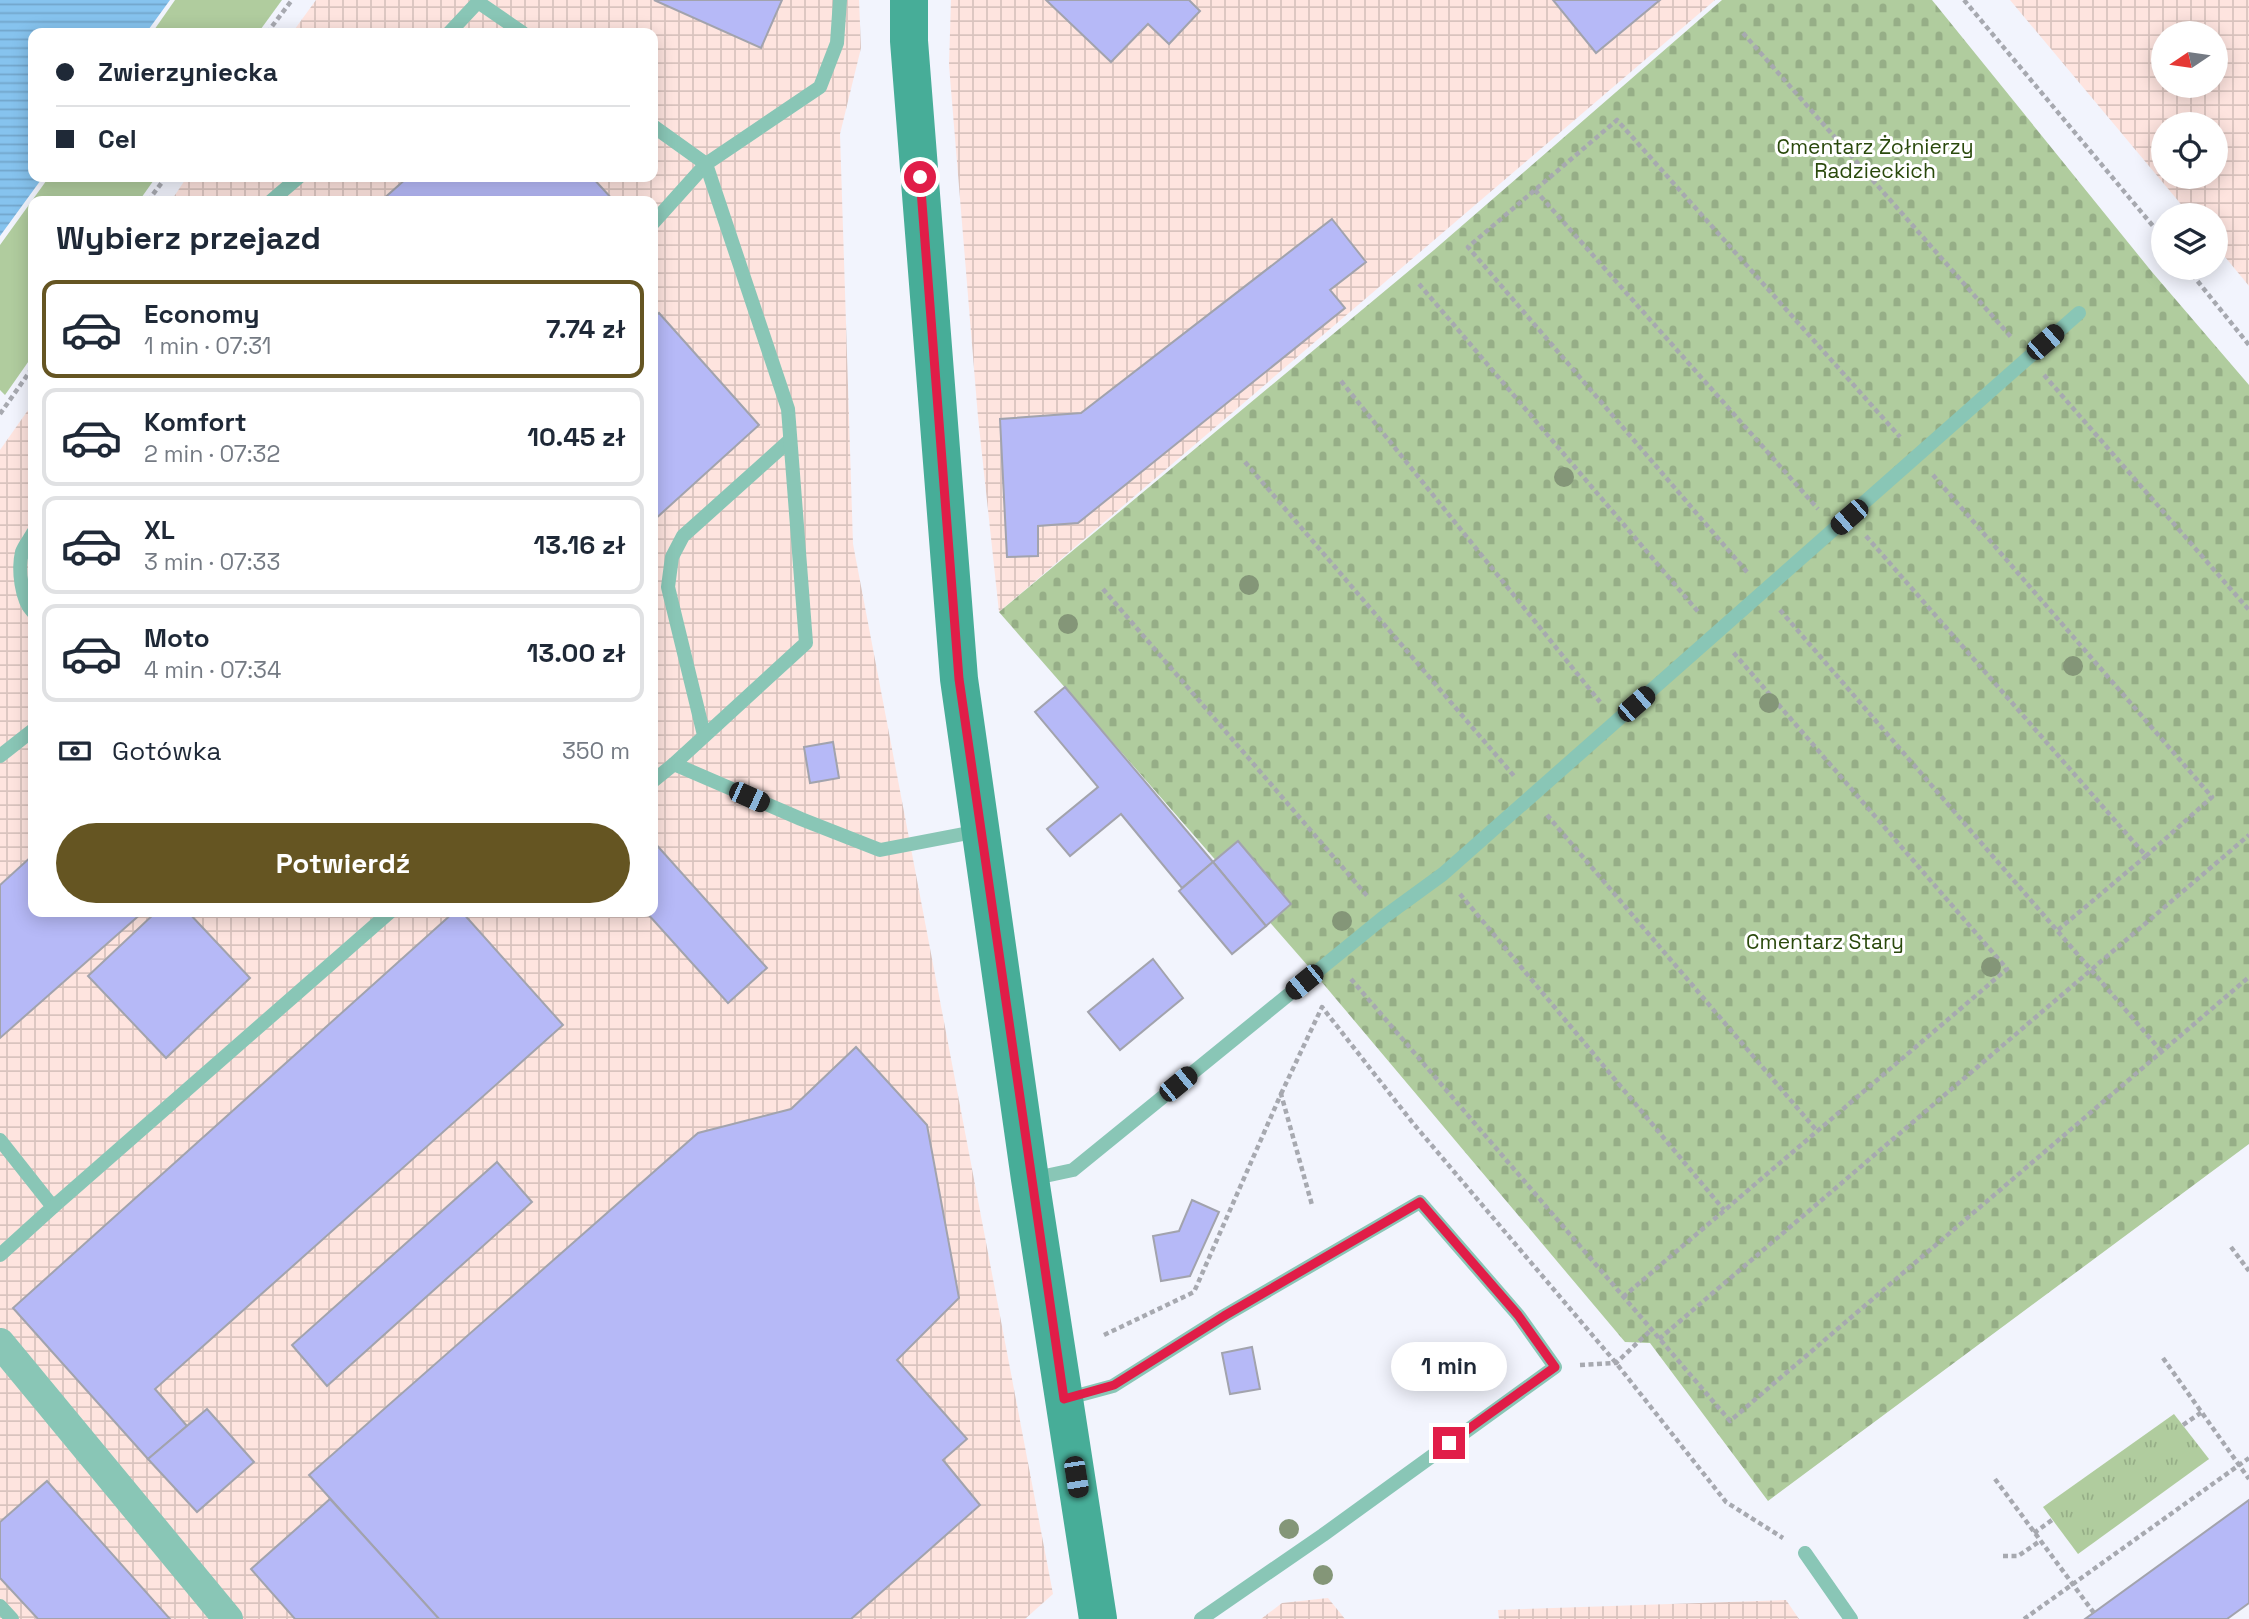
<!DOCTYPE html>
<html lang="pl">
<head>
<meta charset="utf-8">
<style>
  :root { --surface:#fff; --page:#f2f2f3; --text:#1f2937; --muted:#747a83; --line:#e0e1e3; --accent:#655522 }
  body { margin:0; font-family:"Space Grotesk",sans-serif; background:var(--page); color:var(--text); height:100vh; display:flex; flex-direction:column; font-size:26px; white-space:nowrap }
  * { box-sizing:border-box; margin:0 }
  p { font-size:23px; color:var(--muted) }
  .icon { flex:none; width:38px; height:38px; fill:none; stroke:currentColor; stroke-width:2; stroke-linecap:round; stroke-linejoin:round }
  .map { position:relative; flex:1; overflow:hidden }
  .sheet { position:absolute; left:28px; top:196px; width:630px; height:721px; display:flex; flex-direction:column; background:var(--surface); border-radius:14px; box-shadow:0 4px 18px #0003 }
  .sheet>* { flex:none }
  .guide { position:absolute; left:28px; top:28px; width:630px; height:154px; border-radius:14px; box-shadow:0 4px 18px #0003; display:grid; align-content:center; height:154px; padding:0 28px; background:var(--surface) }
  .needle { width:46px; rotate:257deg }
  .fabs { position:absolute; left:2151px; top:21px; display:grid; gap:14px }
  .fabs a { display:grid; place-items:center; width:77px; height:77px; border-radius:50%; background:var(--surface); box-shadow:0 4px 18px #0003; font-size:35px }
  .end { position:absolute; width:32px; height:32px; margin:-16px; border:9px solid #e11d48; background:#fff; box-shadow:0 0 0 4px #fff }
  .from { border-radius:50% }
  .bubble { position:absolute; height:49px; border-radius:24px; background:var(--surface); box-shadow:0 4px 18px #0003; font-size:23px; font-weight:600; line-height:49px; text-align:center }
  .car { position:absolute; width:21px; height:42px; margin:-21px -10px; border-radius:9px; box-shadow:0 0 5px 2px #0007; background:linear-gradient(#222 24%,#8ab4d8 0 40%,#222 0 76%,#8ab4d8 0 86%,#222 0) }
  .guide b { display:flex; align-items:center; gap:24px; height:66px; font-size:26px }
  .guide b+b { border-top:2px solid var(--line) }
  .guide i { width:18px; height:18px; background:var(--text) }
  ul { padding:0; list-style:none }
  li { display:flex; align-items:center; gap:21px; height:98px; margin:0 14px 10px; padding:0 14px; border:4px solid var(--line); border-radius:14px }
  li div { flex:1 }
  li b { display:block; font-size:26px }
  li em { font-style:normal; font-weight:600 }
  li.selected { border-color:var(--accent) }
  li>.icon { width:63px; height:63px; stroke-width:1.5 }
  h2 { padding:0 28px; font-size:32px; line-height:84px }
  .pay { display:flex; align-items:center; gap:18px; height:77px; padding:0 28px; font-size:26px }
  .pay p { margin-inline-start:auto }
  .primary-button { display:flex; gap:14px; margin-top:auto; padding:14px 28px }
  .primary-button a { flex:1; height:80px; border-radius:42px; background:var(--accent); color:#fff; font-size:28px; font-weight:600; line-height:80px; text-align:center }
  .map>svg:first-child { display:block }
  .industrial { fill:url(#industrial-grid); fill-rule:evenodd }
  .grass { fill:#b0cc9e }
  .cemetery { fill:url(#cemetery-stones) }
  .park { fill:url(#park-tufts) }
  .water { fill:url(#water-rules) }
  .building { fill:#b6b9f7; stroke:#a2a3ad; stroke-width:2 }
  .lines { fill:none; stroke-linecap:round; stroke-linejoin:round }
  .path { stroke:#a7a9b0; stroke-width:4.5; stroke-dasharray:5 3.5; stroke-linecap:butt }
  .lane { stroke:#89c6b6; stroke-width:14 }
  .street { stroke:#89c6b6; stroke-width:30 }
  .secondary { stroke:#47ad98; stroke-width:38 }
  .tree { fill:#849678 }
  .route { stroke:#e11d48; stroke-width:9 }
  .labels { text-anchor:middle; stroke-width:6; stroke-linejoin:round; paint-order:stroke }
  .park-label { font-size:21px; fill:#2a490c; stroke:#fff }
</style>
</head>
<body>
<div class="map">
<svg width="2249" height="1619" viewBox="0 0 2249 1619">
  <defs>
    <pattern id="industrial-grid" width="8" height="8" patternUnits="userSpaceOnUse" patternTransform="scale(1.75)"><rect width="8" height="8" fill="#fee4df"/><path d="M0 4h8M4 0v8" fill="none" stroke="#d9c3be"/></pattern>
    <pattern id="cemetery-stones" width="16" height="16" patternUnits="userSpaceOnUse" patternTransform="scale(1.75)"><rect width="16" height="16" fill="#b0cc9e"/><path d="M2 7V4a2 2 0 0 1 4 0v3zM10 15v-3a2 2 0 0 1 4 0v3z" fill="#96ae87"/></pattern>
    <pattern id="park-tufts" width="24" height="20" patternUnits="userSpaceOnUse" patternTransform="scale(1.75)"><rect width="24" height="20" fill="#b0cc9e"/><path d="M3 7l-1-3M5 7V3M7 7l1-3M15 17l-1-3M17 17v-4M19 17l1-3" fill="none" stroke="#96ae87"/></pattern>
    <pattern id="water-rules" width="6" height="5" patternUnits="userSpaceOnUse" patternTransform="scale(1.75)"><rect width="6" height="5" fill="#86c3ee"/><path d="M0 2.5h6" fill="none" stroke="#73a6cb"/></pattern>
  </defs>
  <rect width="100%" height="100%" fill="#f2f4fd"/>
  <g class="industrial">
    <path d="M316,0H859L861,48L840,134L853,544L1053,1594L1025,1619H0V450L33,403V912H653V201H171L187,177H653V33H292Z"/>
    <path d="M951,0H1715L999,612L978,417L949,65Z"/>
    <path d="M2010,0H2249V286L2216,246V215H2190ZM2163,33H2216V86H2163ZM2216,124V177H2163V124Z"/>
    <path d="M1328,1598L1345,1619H1261L1282,1603Z"/>
    <path d="M1786,1600L1799,1619H1499L1498,1610Z"/>
  </g>
  <g class="grass">
    <path d="M175,0H282L258,33H152Z"/>
    <path d="M49,177H156L139,201H33V355L5,395L0,390V245Z"/>
  </g>
  <path class="cemetery" d="M1722,0H1932L2152,272L2249,385V1144L1768,1501L1650,1343L1625,1342L1315,974L999,612L1434,250Z"/>
  <path class="park" d="M2174,1414L2209,1459L2078,1554L2043,1507Z"/>
  <path class="water" d="M0,0H170L146,33H33V177H43L0,236Z"/>
  <g class="building">
    <path d="M654,0H782L761,48Z"/>
    <path d="M1046,0H1189L1200,11L1169,44L1148,24L1111,62Z"/>
    <path d="M1553,0H1660L1596,53Z"/>
    <path d="M408,177H592L614,201H381Z"/>
    <path d="M1332,219L1366,262L1330,290L1345,308L1078,523L1038,526V556L1007,557L1000,419L1081,413Z"/>
    <path d="M659,313L759,425L653,521V318Z"/>
    <path d="M1065,687L1213,862L1182,888L1121,814L1070,856L1047,829L1098,787L1035,712Z"/>
    <path d="M833,742L839,778L810,783L804,747Z"/>
    <path d="M653,841L767,968L728,1003L646,912H653Z"/>
    <path d="M1238,841L1291,904L1266,926L1213,862Z"/>
    <path d="M33,855V912H143L0,1038V885Z"/>
    <path d="M1213,862L1266,926L1232,954L1179,891Z"/>
    <path d="M156,912H188L250,978L166,1058L88,976Z"/>
    <path d="M454,912H462L563,1025L155,1389L187,1426L148,1459L13,1308Z"/>
    <path d="M1153,959L1183,998L1120,1050L1088,1012Z"/>
    <path d="M856,1047L927,1125L959,1298L897,1360L967,1439L943,1460L980,1505L851,1619H439L309,1475L698,1133L791,1109Z"/>
    <path d="M497,1162L532,1202L327,1386L292,1345Z"/>
    <path d="M1192,1200L1219,1212L1190,1276L1161,1281L1153,1236L1179,1231Z"/>
    <path d="M1252,1347L1260,1389L1230,1394L1222,1353Z"/>
    <path d="M207,1409L254,1462L197,1512L148,1459Z"/>
    <path d="M47,1481L170,1619H38L0,1578V1522Z"/>
    <path d="M330,1499L352,1523L439,1619H295L251,1569Z"/>
    <path d="M2249,1500V1603L2227,1619H2085Z"/>
  </g>
  <g class="lines">
    <g class="path">
      <path d="M1964,0L2163,238"/>
      <path d="M267,33L292,0"/>
      <path d="M1743,33L2011,337"/>
      <path d="M1535,190L1818,509"/>
      <path d="M148,201L166,177"/>
      <path d="M2187,268L2249,345"/>
      <path d="M1419,284L1700,614"/>
      <path d="M2044,375L2249,610"/>
      <path d="M1341,381L1600,702"/>
      <path d="M0,414L33,367"/>
      <path d="M1245,462L1514,776"/>
      <path d="M1866,536L2146,856L2212,797L1933,475"/>
      <path d="M1747,572L1468,247L1617,120L1900,437"/>
      <path d="M1103,589L1368,897"/>
      <path d="M1780,610L2162,1052"/>
      <path d="M1547,815L1817,1131"/>
      <path d="M1460,894L1724,1210"/>
      <path d="M2058,930L2146,856"/>
      <path d="M1351,979L1730,1421L2249,977"/>
      <path d="M1281,1094L1322,1007L1412,1122L1616,1363L1726,1502L1783,1538"/>
      <path d="M2231,1247L2249,1271"/>
      <path d="M1623,1297L2007,969L1733,652"/>
      <path d="M1104,1335L1194,1292L1281,1094L1312,1205"/>
      <path d="M1659,1339L2249,835"/>
      <path d="M2163,1358L2249,1479"/>
      <path d="M1580,1365L1616,1363L1651,1330"/>
      <path d="M2183,1425L2202,1412"/>
      <path d="M1995,1479L2094,1613"/>
      <path d="M2034,1533L2052,1520"/>
      <path d="M2003,1556H2018L2040,1541"/>
      <path d="M2024,1619L2249,1458"/>
    </g>
    <g class="lane">
      <path d="M449,33L478,2L523,33"/>
      <path d="M653,126L706,164L653,223"/>
      <path d="M271,201L299,177"/>
      <path d="M33,533C30,539 24,546 22,552C18,569 21,600 33,612"/>
      <path d="M704,735L668,587L672,557L683,536L790,440"/>
      <path d="M0,756L33,730"/>
      <path d="M674,764L806,643L788,409L706,164L820,87L837,43L840,0"/>
      <path d="M653,781L674,764L801,819L880,850L979,831"/>
      <path d="M0,1140L53,1207L0,1255"/>
      <path d="M1031,1179L1073,1170L1384,917L1443,874L2079,313"/>
      <path d="M53,1207L390,912"/>
      <path d="M1065,1399L1113,1386L1224,1316L1420,1202L1518,1315L1555,1367L1323,1535L1201,1619"/>
      <path d="M1805,1553L1851,1619"/>
      <path d="M0,1606L12,1619"/>
    </g>
    <path class="street" d="M0,1343L228,1619"/>
    <path class="secondary" d="M909,0V41L959,679L1030,1179L1098,1619"/>
  </g>
  <g class="tree">
    <circle cx="1564" cy="477" r="10"/>
    <circle cx="1249" cy="585" r="10"/>
    <circle cx="1068" cy="624" r="10"/>
    <circle cx="2073" cy="666" r="10"/>
    <circle cx="1769" cy="703" r="10"/>
    <circle cx="1342" cy="921" r="10"/>
    <circle cx="1991" cy="967" r="10"/>
    <circle cx="1289" cy="1529" r="10"/>
    <circle cx="1323" cy="1575" r="10"/>
  </g>
  <g class="lines">
    <path class="route" d="M920,177L959,679L1064,1399L1114,1385L1224,1316L1420,1202L1518,1315L1555,1367L1449,1443"/>
  </g>
  <g class="labels">
    <g class="park-label">
      <text x="1875" y="154">Cmentarz Żołnierzy<tspan x="1875" dy="24">Radzieckich</tspan></text>
      <text x="1825" y="949">Cmentarz Stary</text>
    </g>
  </g>
</svg>
<div class="fabs">
<a><svg class="needle" viewBox="-14 -14 28 28"><path d="M0-13l5 13h-10z" fill="#e53935"/><path d="M0 13l5-13h-10z" fill="#747a83"/></svg></a>
<a><svg class="icon" aria-label="locate" viewBox="0 0 24 24"><circle cx="12" cy="12" r="6"/><path d="M12 2v4M12 18v4M2 12h4M18 12h4"/></svg></a>
<a><svg class="icon" aria-label="layers" viewBox="0 0 24 24"><path d="M12 4l9 5-9 5-9-5zM3 14l9 5 9-5"/></svg></a>
</div>
<i class="end from" style="left:920px;top:177px"></i>
<i class="end" style="left:1449px;top:1443px"></i>
<div class="bubble" style="left:1391px;top:1342px;width:116px">1 min</div>
<i class="car" style="left:2045px;top:342px;rotate:49deg"></i>
<i class="car" style="left:1849px;top:517px;rotate:229deg"></i>
<i class="car" style="left:1636px;top:704px;rotate:49deg"></i>
<i class="car" style="left:749px;top:797px;rotate:114deg"></i>
<i class="car" style="left:1304px;top:982px;rotate:231deg"></i>
<i class="car" style="left:1178px;top:1084px;rotate:51deg"></i>
<i class="car" style="left:1076px;top:1477px;rotate:171deg"></i>
<div class="guide">
<b><i class="from"></i>Zwierzyniecka</b>
<b><i></i>Cel</b>
</div>
<section class="sheet">
<h2>Wybierz przejazd</h2>
<ul>
<li class="selected"><svg class="icon" aria-label="car" viewBox="0 0 24 24"><path d="M5 17H2v-5l4-1 3-4h7l3 4 3 1v5h-3M9 17h6M6 11h13"/><circle cx="7" cy="17" r="2"/><circle cx="17" cy="17" r="2"/></svg><div><b>Economy</b><p>1 min · 07:31</p></div><em>7.74 zł</em></li>
<li><svg class="icon" aria-label="car" viewBox="0 0 24 24"><path d="M5 17H2v-5l4-1 3-4h7l3 4 3 1v5h-3M9 17h6M6 11h13"/><circle cx="7" cy="17" r="2"/><circle cx="17" cy="17" r="2"/></svg><div><b>Komfort</b><p>2 min · 07:32</p></div><em>10.45 zł</em></li>
<li><svg class="icon" aria-label="car" viewBox="0 0 24 24"><path d="M5 17H2v-5l4-1 3-4h7l3 4 3 1v5h-3M9 17h6M6 11h13"/><circle cx="7" cy="17" r="2"/><circle cx="17" cy="17" r="2"/></svg><div><b>XL</b><p>3 min · 07:33</p></div><em>13.16 zł</em></li>
<li><svg class="icon" aria-label="car" viewBox="0 0 24 24"><path d="M5 17H2v-5l4-1 3-4h7l3 4 3 1v5h-3M9 17h6M6 11h13"/><circle cx="7" cy="17" r="2"/><circle cx="17" cy="17" r="2"/></svg><div><b>Moto</b><p>4 min · 07:34</p></div><em>13.00 zł</em></li>
</ul>
<div class="pay"><svg class="icon" aria-label="cash" viewBox="0 0 24 24"><path d="M3 7h18v10H3z"/><circle cx="12" cy="12" r="2"/></svg>Gotówka<p>350 m</p></div>
<div class="primary-button"><a>Potwierdź</a></div>
</section>
</div>
</body>
</html>
